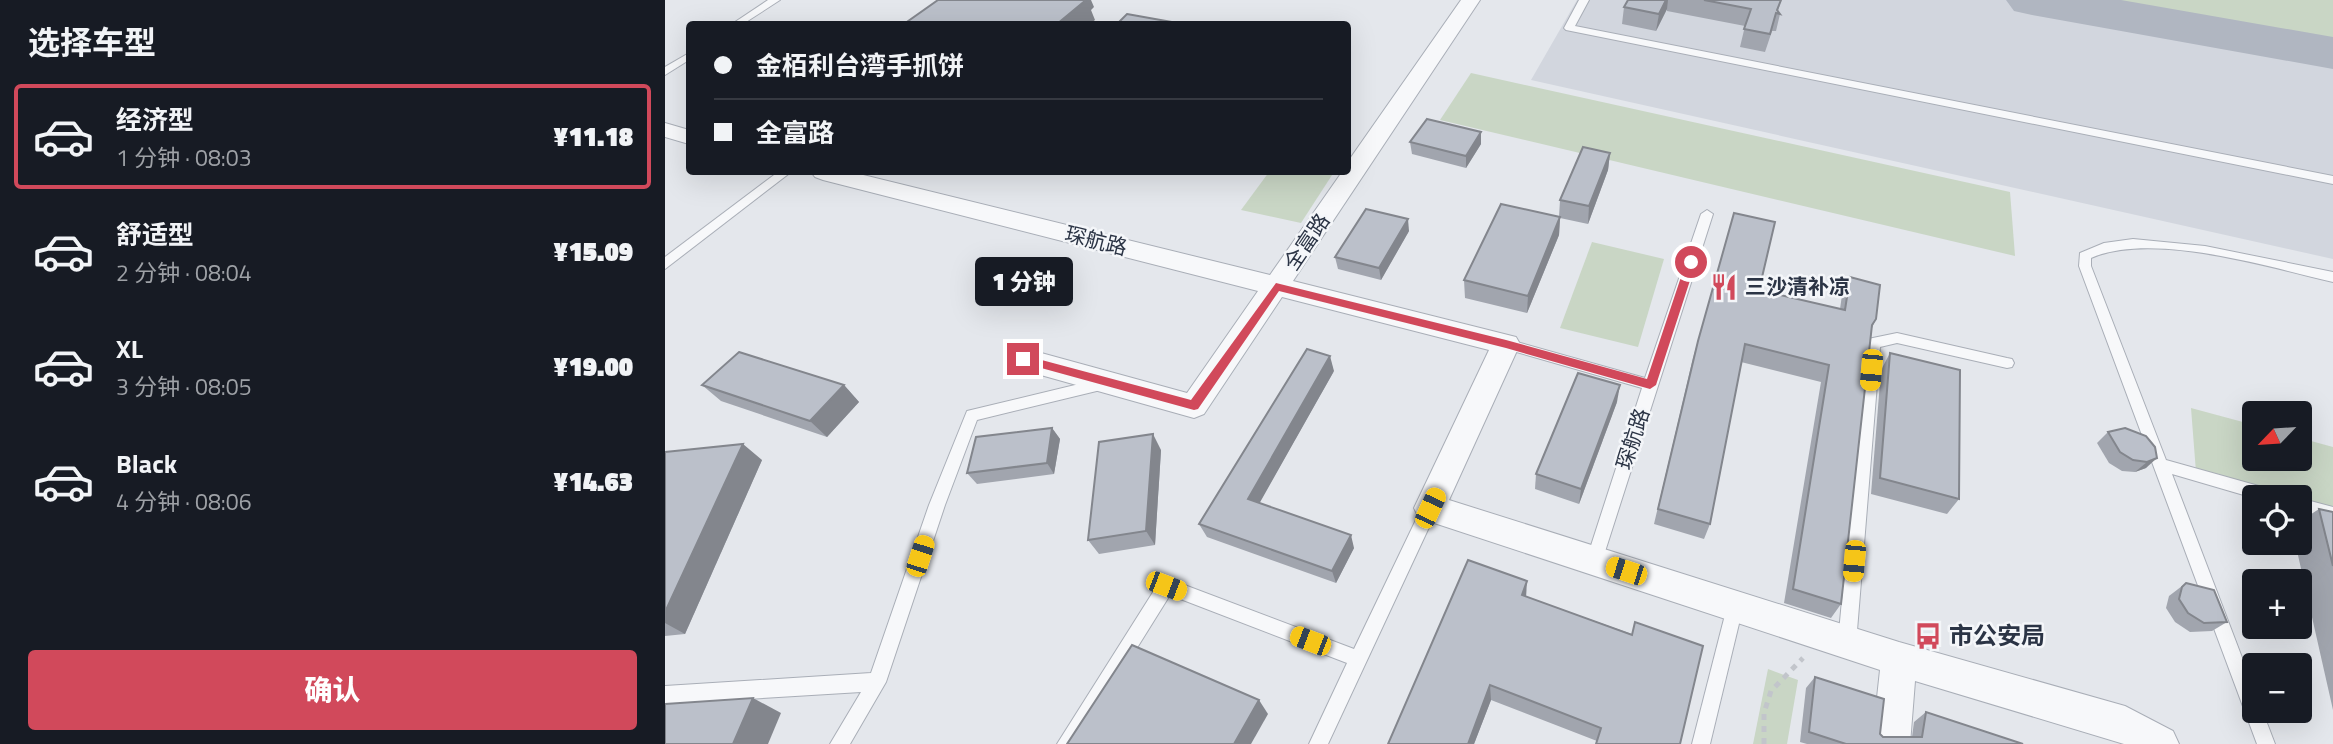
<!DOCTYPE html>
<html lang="zh">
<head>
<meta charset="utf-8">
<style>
  :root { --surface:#171b24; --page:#20242c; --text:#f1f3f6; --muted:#9ea1a6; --line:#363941; --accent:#d1495b }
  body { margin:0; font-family:"Titillium Web","Noto Sans SC",sans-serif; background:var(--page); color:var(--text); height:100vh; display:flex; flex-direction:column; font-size:26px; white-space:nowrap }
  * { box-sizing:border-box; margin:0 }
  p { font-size:23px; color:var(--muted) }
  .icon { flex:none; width:38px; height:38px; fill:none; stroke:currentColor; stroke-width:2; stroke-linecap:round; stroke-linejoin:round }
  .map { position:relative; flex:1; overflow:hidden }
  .side { display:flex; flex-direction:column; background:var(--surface); width:665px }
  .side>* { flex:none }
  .top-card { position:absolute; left:21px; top:21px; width:665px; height:154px; border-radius:7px; box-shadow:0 7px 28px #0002; display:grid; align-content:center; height:154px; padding:0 28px; background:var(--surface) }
  .needle { width:46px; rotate:245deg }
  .tools { position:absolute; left:1577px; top:401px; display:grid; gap:14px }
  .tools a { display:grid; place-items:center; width:70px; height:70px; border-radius:7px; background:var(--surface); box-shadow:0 7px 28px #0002; font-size:35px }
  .end { position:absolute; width:32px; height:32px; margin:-16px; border:9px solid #d1495b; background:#fff; box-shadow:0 0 0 4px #fff }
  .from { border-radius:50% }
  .bubble { position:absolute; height:49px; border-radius:7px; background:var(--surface); box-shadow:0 7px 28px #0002; font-size:23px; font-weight:800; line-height:49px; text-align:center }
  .car { position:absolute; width:21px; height:42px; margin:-21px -10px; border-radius:9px; box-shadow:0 0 5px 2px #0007; background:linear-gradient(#f5c518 24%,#345 0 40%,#f5c518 0 76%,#345 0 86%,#f5c518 0) }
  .top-card b { display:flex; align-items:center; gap:24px; height:66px; font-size:26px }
  .top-card b+b { border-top:2px solid var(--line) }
  .top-card i { width:18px; height:18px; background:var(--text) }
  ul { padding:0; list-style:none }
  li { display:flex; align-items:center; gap:21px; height:105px; margin:0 14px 10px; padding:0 14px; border:4px solid transparent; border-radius:7px }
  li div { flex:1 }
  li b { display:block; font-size:26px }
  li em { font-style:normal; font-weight:800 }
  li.current { border-color:var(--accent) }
  li>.icon { width:63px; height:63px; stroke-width:1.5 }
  h2 { padding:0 28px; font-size:32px; line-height:84px }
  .cta { display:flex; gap:14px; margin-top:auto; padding:14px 28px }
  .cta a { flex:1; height:80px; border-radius:7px; background:var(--accent); color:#fff; font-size:28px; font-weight:800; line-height:80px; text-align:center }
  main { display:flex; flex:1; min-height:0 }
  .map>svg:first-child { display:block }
  .built { fill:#d2d6de }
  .green { fill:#c9d6c5 }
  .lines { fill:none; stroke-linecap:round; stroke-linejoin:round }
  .taxiway { fill:#b0b6c1; fill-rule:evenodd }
  .lane-casing { stroke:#a9aeb7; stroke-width:2 }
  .street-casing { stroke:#a9aeb7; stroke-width:2 }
  .path { stroke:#c2c5cb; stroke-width:5; stroke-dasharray:6 6; stroke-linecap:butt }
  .lane { fill:#f7f8fa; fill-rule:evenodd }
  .street { fill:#f7f8fa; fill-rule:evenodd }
  .wall { fill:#a1a5ae }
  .shaded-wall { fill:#83868d }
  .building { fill:#bbc0ca; stroke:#83868d; stroke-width:2 }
  .route { fill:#d1495b }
  .labels { text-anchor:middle; stroke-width:5; stroke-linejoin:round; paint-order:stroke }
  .street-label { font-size:21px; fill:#2b3445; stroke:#f4f6f9 }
  .poi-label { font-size:21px; font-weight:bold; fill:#2b3445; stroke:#f4f6f9; text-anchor:start }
  .near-poi-label { font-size:24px; font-weight:bold; fill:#2b3445; stroke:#f4f6f9; text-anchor:start }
</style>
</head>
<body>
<main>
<section class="side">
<h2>选择车型</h2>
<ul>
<li class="current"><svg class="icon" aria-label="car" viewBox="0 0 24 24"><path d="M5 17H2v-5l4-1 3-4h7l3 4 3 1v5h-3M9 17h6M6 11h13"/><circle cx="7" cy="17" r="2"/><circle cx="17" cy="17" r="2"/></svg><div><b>经济型</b><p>1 分钟 · 08:03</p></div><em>¥11.18</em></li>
<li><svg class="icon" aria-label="car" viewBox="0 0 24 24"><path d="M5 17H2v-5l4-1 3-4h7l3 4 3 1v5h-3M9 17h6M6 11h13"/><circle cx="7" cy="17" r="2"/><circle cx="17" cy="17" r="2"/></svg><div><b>舒适型</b><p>2 分钟 · 08:04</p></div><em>¥15.09</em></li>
<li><svg class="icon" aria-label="car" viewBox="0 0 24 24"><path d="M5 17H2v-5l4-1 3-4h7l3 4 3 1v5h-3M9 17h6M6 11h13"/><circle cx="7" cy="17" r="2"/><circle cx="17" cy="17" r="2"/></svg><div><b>XL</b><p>3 分钟 · 08:05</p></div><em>¥19.00</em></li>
<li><svg class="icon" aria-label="car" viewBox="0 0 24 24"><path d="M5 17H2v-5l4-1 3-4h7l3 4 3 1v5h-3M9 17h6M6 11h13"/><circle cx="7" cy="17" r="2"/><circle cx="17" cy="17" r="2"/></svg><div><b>Black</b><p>4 分钟 · 08:06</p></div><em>¥14.63</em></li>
</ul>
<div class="cta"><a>确认</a></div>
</section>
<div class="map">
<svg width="1668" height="744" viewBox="0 0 1668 744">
  <rect width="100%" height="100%" fill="#e4e7ec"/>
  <path class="built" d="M912,0H1668V259L866,80Z"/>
  <g class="green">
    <path d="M1443,0H1668V38Z"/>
    <path d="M806,73L1345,192L1350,256L775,120Z"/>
    <path d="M604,172H669L636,223L576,210Z"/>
    <path d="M927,242L999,259L973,347L895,328Z"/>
    <path d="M1526,408L1589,425V458H1634L1635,438L1668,447V511L1635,502L1634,497H1619L1531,472Z"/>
    <path d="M1103,669L1133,680L1122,744H1088Z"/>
  </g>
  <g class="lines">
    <path class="taxiway" d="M1341,0H1456L1668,37V69L1367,15L1349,11Z"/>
    <defs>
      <g id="lane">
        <path d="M103,0H115L78,24H67Z"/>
        <path d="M914,0H924L910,26L1668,176V184L901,30L899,28Z"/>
        <path d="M24,53V60L0,75V67Z"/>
        <path d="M113,172H126L0,269V257Z"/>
        <path d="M1042,210L1048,214L937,561L935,566L929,568L923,566L921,561L977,388L841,349L834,344L841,339L980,378L1036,214Z"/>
        <path d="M1468,239L1540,246L1668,272V282C1604,267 1487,231 1426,258V266L1501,460L1608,490L1613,492L1616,497L1589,498L1507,474L1589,689V710H1597L1610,744H1592L1414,266L1415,253L1439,243Z"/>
        <path d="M1232,333L1342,358L1347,359L1349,363L1347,367L1342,368L1232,343L1215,347L1191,643L1188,649L1182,651L1176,649L1173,643L1201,343L1203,339Z"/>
        <path d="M439,378L444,380L446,384L444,388L312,420L280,505L221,682L185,744H165L196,692L0,704V686L206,673L264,505L302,411Z"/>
        <path d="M1634,498L1668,507V521L1634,512Z"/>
        <path d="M765,501L771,503L773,508L663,744H644L682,663L505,595L412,744H392L495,581L501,578L689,649L759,503Z"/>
        <path d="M1070,599L1076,601L1078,607L1045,744H1027L1062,607L1064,601Z"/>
      </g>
      <g id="street">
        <path d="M796,0H815L628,281L851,337L855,344L784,500L1234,642L1460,706L1508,731L1514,744H1459L1250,681L1245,744H1207L1215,670L754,518L749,508L824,350L617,297L539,414L529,418L358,370L348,367L344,359L348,351L358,348L522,393L593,291L158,180L150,177L146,172H186L605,275L677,172H682V163Z"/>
        <path d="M0,123L24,130V144L0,137Z"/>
      </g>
    </defs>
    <use href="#lane" class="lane-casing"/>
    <use href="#street" class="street-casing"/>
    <path class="path" d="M1099,744V713L1106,691L1138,658"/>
    <use href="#lane" class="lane"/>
    <use href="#street" class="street"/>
  </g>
  <g class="wall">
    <path d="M963,0H1116L1113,11L1115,14L1111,31H1107L1100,52L1075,47L1080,26L1002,11V9L991,31L957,24L959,7Z"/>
    <path d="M745,142L816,144L801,168L747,154Z"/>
    <path d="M945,153L943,170L923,224L895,218L894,235L862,313L800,298L799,280L894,217L895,200Z"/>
    <path d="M1069,213L1094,290L1175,309L1177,295L1185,277L1211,319L1207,328L1176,604L1166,618L1119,603L1156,382L1076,362L1045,524L1039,539L989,524L1028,358Z"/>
    <path d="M744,231L716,280L673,269L670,257Z"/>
    <path d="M1225,353L1294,499L1282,514L1206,494L1216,370Z"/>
    <path d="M669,371L594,503L689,548L671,583L542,537L534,524Z"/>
    <path d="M37,385H179L194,402L162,437L56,401Z"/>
    <path d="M952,402L914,504L870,489L871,474Z"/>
    <path d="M387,428L395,439L389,474L312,484L302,473Z"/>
    <path d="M1443,432L1490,447L1481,468L1470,472L1457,471L1444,463L1432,443Z"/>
    <path d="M496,450L490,545L434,554L423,540Z"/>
    <path d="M0,452L97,460L20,634L0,636Z"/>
    <path d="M1654,509L1668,512V710L1630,542H1634V522Z"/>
    <path d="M1521,583L1562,622L1547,631L1525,632L1510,622L1501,608L1504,596Z"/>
    <path d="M861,597L967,634L1038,646L932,741L826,700L809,744H723Z"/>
    <path d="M1150,677L1218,737H1247L1249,722L1261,712L1358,744H1142L1135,742L1141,688Z"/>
  </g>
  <g class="shaded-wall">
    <path d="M409,0H426L429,7L426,10L430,20L425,24H392Z"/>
    <path d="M1001,0H1003L1002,9L991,31L994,14Z"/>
    <path d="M816,132V144L801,168V156Z"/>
    <path d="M945,153L943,170L923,224L924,206Z"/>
    <path d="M895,217L894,235L862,313L863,296Z"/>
    <path d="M743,219L744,231L716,280L714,268Z"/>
    <path d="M665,356L669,371L589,513L583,499Z"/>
    <path d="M179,385L194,402L162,437L145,421Z"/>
    <path d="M955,385L952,402L914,504L916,489Z"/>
    <path d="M387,428L395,439L389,474L382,463Z"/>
    <path d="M488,434L496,450L490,545L481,531Z"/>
    <path d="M78,444L97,460L20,634L0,623V612Z"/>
    <path d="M1492,458L1481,468L1470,472L1482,462Z"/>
    <path d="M686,535L689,548L671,583L667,571Z"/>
    <path d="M862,581L861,598L857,595Z"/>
    <path d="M825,685L826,700L809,744H803Z"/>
    <path d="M88,698L116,713L103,744H68Z"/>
    <path d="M594,700L603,714L586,744H569Z"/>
  </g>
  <g class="building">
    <path d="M273,0H421L392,24H239Z"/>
    <path d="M963,0H1001L994,14L959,7Z"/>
    <path d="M1039,0H1116L1112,10L1115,14L1111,13L1105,34L1079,29L1086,9Z"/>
    <path d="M462,14L518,24H452Z"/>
    <path d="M762,119L816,132L801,156L745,142Z"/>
    <path d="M918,147L945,153L924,206L895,200Z"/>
    <path d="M836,204L895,217L863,296L799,280Z"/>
    <path d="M701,209L743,219L714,268L670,257Z"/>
    <path d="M1069,213L1110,222L1094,290L1180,310L1185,277L1215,285L1211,319L1207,325L1176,604L1128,589L1164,365L1080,344L1045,524L993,509L1033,341Z"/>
    <path d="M642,349L665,356L583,499L686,535L667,571L534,524Z"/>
    <path d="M74,352L179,385L145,421L37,385Z"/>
    <path d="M1225,353L1295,370L1294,499L1215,478Z"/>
    <path d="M913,373L955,385L916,489L871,474Z"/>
    <path d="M387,428L382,463L302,473L311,437Z"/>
    <path d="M1460,428L1481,436L1490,447L1492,458L1482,462L1468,460L1455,452L1443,432Z"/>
    <path d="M488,434L481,531L423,540L434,442Z"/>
    <path d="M78,444L0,612V452Z"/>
    <path d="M1654,509L1668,512V566Z"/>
    <path d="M803,560L862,581L857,595L967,635L970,622L1038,646L1015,744H931L936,728L825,685L803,744H723Z"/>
    <path d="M1521,583L1549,590L1562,622L1539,623L1523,613L1514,599L1517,587Z"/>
    <path d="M467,645L594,700L569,744H402Z"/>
    <path d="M1150,677L1219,699L1215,734L1218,737H1257L1261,712L1358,744H1181L1144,732Z"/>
    <path d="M88,698L68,744H0V704Z"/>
  </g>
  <path class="route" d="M1026,259L1031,262L991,385L985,389L841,348L614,291L533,409L529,410L358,363L352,359L358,355L526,400L611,283L841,340L982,379L1021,262Z"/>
  <defs>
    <symbol id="restaurant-bare" viewBox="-9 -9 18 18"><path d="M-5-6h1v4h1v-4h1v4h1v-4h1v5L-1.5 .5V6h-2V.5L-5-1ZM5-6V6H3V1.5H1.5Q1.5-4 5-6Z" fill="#d1495b" stroke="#f4f6f9" stroke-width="2.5" paint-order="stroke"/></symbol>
    <symbol id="bus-bare" viewBox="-9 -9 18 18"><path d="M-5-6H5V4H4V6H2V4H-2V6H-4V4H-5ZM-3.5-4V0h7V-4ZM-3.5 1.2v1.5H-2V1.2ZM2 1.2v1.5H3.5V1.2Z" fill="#d1495b" stroke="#f4f6f9" stroke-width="2.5" paint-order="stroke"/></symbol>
  </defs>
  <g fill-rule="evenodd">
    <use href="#restaurant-bare" x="1040" y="268" width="38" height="38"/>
    <use href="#bus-bare" x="1244" y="617" width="38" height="38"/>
  </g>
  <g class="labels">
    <g class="street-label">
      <text transform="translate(431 241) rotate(14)" y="7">琛航路</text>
      <text transform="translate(642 242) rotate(-56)" y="7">全富路</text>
      <text transform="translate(968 439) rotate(-72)" y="7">琛航路</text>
    </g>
    <g class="poi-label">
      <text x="1080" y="294">三沙清补凉</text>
    </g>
    <g class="near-poi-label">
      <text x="1284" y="644">市公安局</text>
    </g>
  </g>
</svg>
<div class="tools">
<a><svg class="needle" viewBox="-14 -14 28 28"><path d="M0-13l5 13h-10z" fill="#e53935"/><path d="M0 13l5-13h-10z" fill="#9ea1a6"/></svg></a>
<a><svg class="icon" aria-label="locate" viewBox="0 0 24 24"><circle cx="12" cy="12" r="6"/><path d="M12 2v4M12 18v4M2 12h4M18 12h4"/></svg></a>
<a>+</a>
<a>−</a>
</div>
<i class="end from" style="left:1026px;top:262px"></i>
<i class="end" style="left:358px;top:359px"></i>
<div class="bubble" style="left:310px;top:257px;width:98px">1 分钟</div>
<i class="car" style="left:1206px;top:370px;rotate:185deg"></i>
<i class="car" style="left:765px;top:508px;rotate:25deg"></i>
<i class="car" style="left:255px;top:556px;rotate:18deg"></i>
<i class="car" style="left:1189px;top:561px;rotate:185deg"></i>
<i class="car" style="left:961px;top:571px;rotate:288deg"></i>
<i class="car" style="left:501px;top:586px;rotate:111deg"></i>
<i class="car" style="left:645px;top:641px;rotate:291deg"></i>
<div class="top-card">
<b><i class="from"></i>金栢利台湾手抓饼</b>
<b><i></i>全富路</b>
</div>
</div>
</main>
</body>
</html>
